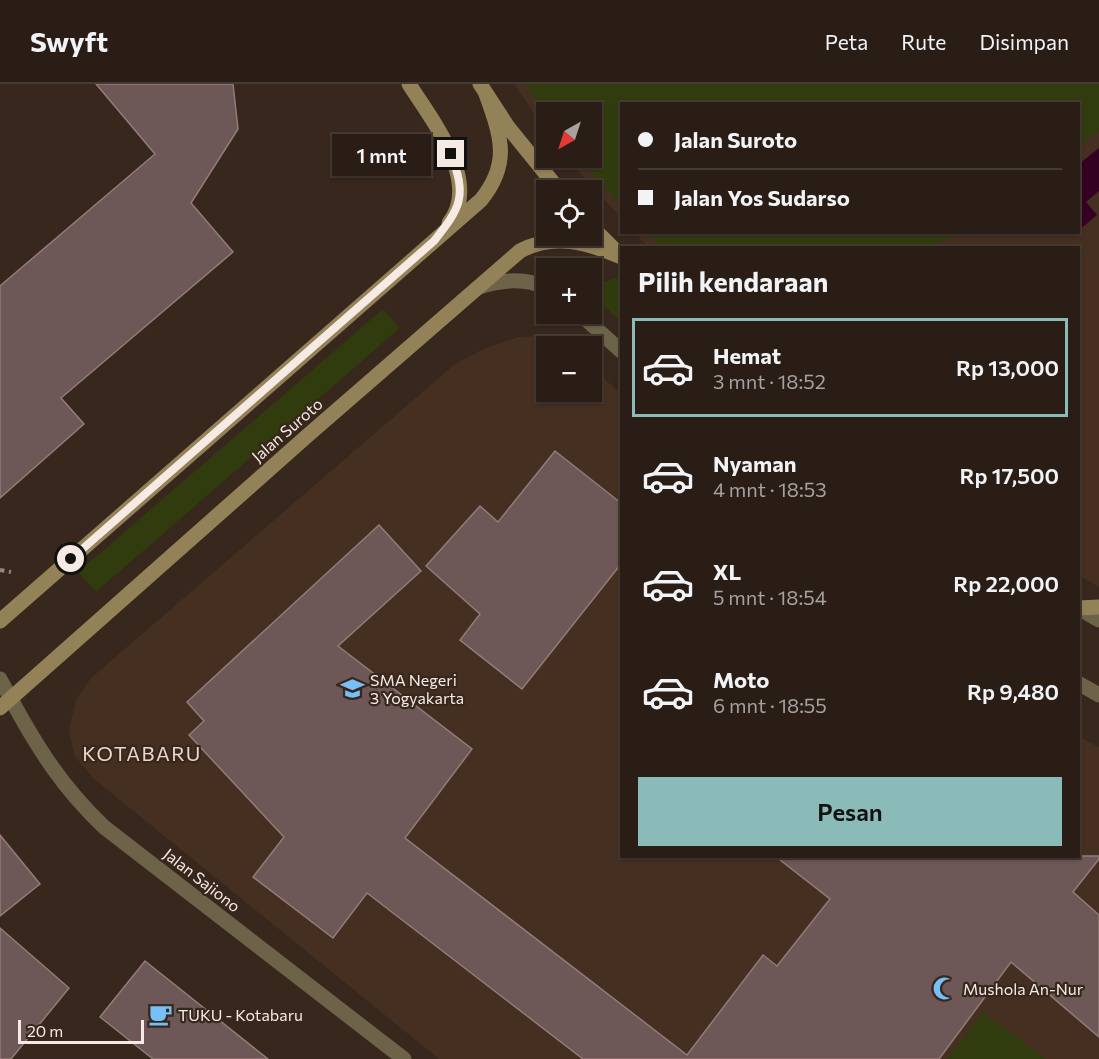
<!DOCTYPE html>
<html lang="id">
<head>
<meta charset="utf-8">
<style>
  :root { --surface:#291d16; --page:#31261f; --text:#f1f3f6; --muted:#a5a2a1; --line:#453b35; --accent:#8bbbb9 }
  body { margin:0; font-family:Commissioner,sans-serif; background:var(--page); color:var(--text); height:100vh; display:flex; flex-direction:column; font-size:22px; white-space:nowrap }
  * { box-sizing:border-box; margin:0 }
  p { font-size:20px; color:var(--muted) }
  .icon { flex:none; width:33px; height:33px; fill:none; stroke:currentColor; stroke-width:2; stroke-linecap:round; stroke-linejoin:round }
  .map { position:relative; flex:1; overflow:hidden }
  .sheet { position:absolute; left:620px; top:162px; width:460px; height:612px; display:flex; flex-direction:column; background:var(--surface); border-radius:0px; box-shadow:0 2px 4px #0004,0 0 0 2px var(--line) }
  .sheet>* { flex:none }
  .banner { position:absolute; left:620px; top:18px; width:460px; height:132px; border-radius:0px; box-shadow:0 2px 4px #0004,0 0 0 2px var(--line); display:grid; align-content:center; height:132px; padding:0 18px; background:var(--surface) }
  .needle { width:39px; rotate:219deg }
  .fabs { position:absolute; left:536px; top:18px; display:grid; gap:12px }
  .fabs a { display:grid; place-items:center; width:66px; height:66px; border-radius:0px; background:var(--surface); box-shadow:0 2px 4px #0004,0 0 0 2px var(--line); font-size:30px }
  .scale { position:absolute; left:18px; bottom:15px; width:126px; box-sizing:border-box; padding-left:6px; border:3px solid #f6ebe4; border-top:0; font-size:16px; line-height:21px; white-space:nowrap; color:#f6ebe4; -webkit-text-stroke:4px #37271d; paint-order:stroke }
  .end { position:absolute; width:27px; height:27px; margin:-14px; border:8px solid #f6ebe4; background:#111; box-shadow:0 0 0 3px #111 }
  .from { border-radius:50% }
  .bubble { position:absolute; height:42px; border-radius:0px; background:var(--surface); box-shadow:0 2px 4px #0004,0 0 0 2px var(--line); font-size:20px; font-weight:600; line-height:42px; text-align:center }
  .banner b { display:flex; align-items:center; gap:21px; height:57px; font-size:22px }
  .banner b+b { border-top:2px solid var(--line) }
  .banner i { width:15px; height:15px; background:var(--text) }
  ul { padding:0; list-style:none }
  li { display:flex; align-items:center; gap:18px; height:99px; margin:0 12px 9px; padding:0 6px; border:3px solid transparent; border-radius:0px }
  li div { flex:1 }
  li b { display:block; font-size:22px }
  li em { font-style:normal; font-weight:600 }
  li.on { border-color:var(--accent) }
  li>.icon { width:54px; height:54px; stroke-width:1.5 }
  h2 { padding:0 18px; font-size:27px; line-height:72px }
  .action { display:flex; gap:12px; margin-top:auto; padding:12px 18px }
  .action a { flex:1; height:69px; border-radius:0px; background:var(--accent); color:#111; font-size:24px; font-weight:600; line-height:69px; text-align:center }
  header { display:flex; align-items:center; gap:36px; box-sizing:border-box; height:84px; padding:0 30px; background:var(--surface); border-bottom:2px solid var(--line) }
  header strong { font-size:28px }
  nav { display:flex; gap:33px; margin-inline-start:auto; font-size:21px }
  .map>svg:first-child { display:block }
  .built { fill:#452f21 }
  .green { fill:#303b0e }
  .water { fill:#340123 }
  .building { fill:#6e5757; stroke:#937b7a; stroke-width:1.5 }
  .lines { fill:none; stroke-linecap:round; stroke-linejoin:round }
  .path { stroke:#93867d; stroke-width:4; stroke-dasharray:4.5 4.5; stroke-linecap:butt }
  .minor { stroke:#6d6349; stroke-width:15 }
  .tertiary { stroke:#6d6349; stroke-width:15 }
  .secondary { stroke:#938158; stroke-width:15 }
  .route { stroke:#f6ebe4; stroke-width:8 }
  .labels { text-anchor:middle; stroke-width:4.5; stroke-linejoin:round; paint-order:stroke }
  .street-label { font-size:16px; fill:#f6ebe4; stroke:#37271d }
  .poi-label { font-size:16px; fill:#f6ebe4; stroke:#37271d; text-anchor:start }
  .quarter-label { font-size:20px; letter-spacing:1.5px; fill:#ecd6c9; stroke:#37271d }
</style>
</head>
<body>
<header>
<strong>Swyft</strong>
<nav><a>Peta</a><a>Rute</a><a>Disimpan</a></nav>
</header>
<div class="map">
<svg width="1099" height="975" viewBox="0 0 1099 975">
  <rect width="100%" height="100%" fill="#37271d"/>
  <g class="built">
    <path d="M514,0H1099V503L1079,492L1078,164H649L635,149L1078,148V20H621V134L567,74H591V28H546V47Z"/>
    <path d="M550,252L565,262H546V308H591V283L621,310V772H1078L1079,653L1099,663V975H439L94,695L74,671L69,645L76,616L91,594L455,280L486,264L518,253Z"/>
  </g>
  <g class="green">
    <path d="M525,0H1099V46L1079,63L1078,20H621V121L578,74H591V28H546V31Z"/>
    <path d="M648,149H963L926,164L662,163Z"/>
    <path d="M616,194L621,198V238L597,215V206L601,199Z"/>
    <path d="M383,225L400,244L96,508L78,488Z"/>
    <path d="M983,928L1045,975H947Z"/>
  </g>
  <path class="water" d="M1099,64V107L1086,118L1097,131L1079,146V80Z"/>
  <g class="building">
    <path d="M96,0H233L238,45L191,119L233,168L61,314L84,340L0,414V202L155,70Z"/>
    <path d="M555,367L621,419V480L522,605L460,556L480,530L426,482L480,422L498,438Z"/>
    <path d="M379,441L421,487L338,562L472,665L405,754L687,971L763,871L777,882L830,815L775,772H1099V775L1073,808L1099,831V953L1011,878L939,975H583L367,809L333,854L253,793L284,753L189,651L204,637L187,618Z"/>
    <path d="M0,751L40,800L0,832Z"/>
    <path d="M0,844L69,904L11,975H0Z"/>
    <path d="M145,877L268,975H153L100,933Z"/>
  </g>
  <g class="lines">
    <path class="path" d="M0,486L11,488"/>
    <path class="minor" d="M11,615C38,665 63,704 104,743L404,975"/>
    <g class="tertiary">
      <path d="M479,203C501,196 525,193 546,204"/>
      <path d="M580,230L621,267"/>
      <path d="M1080,525L1099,536"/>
      <path d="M0,595L11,615"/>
      <path d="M1078,599L1099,611"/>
    </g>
    <g class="secondary">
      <path d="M409,0C431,35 482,98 449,139"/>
      <path d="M480,0L508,43L559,106"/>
      <path d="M591,142L615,166"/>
      <path d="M1078,524L1099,523"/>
      <path d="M0,537L481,116C511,79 501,52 486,10"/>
      <path d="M0,624L307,352L520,167C554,149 587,158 621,173"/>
    </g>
  </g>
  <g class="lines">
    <path class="route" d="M71,475L434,157C461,123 467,113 451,70"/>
  </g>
  <defs>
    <symbol id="school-bare" viewBox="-9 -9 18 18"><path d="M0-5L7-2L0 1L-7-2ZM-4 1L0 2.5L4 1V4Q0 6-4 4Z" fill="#76c0f7" stroke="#37271d" stroke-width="2.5" paint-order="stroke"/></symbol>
    <symbol id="mosque-bare" viewBox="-9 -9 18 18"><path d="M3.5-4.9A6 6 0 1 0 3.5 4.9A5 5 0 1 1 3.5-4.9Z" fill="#76c0f7" stroke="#37271d" stroke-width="2.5" paint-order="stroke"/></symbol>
    <symbol id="cafe-bare" viewBox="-9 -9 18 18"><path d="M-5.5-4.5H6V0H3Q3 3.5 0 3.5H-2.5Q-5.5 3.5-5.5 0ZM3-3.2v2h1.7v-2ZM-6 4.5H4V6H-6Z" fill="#76c0f7" stroke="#37271d" stroke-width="2.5" paint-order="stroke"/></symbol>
  </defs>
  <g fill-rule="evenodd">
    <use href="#school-bare" x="336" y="588" width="33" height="33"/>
    <use href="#mosque-bare" x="928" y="888" width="33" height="33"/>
    <use href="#cafe-bare" x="144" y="914" width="33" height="33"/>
  </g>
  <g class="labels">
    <g class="street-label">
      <text transform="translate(287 346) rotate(-41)" y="6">Jalan Suroto</text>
      <text transform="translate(202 796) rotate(38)" y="6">Jalan Sajiono</text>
    </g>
    <g class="poi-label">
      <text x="370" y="602">SMA Negeri<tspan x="370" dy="18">3 Yogyakarta</tspan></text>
      <text x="963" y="911">Mushola An-Nur</text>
      <text x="178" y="937">TUKU - Kotabaru</text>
    </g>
    <g class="quarter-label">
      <text x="142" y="677">KOTABARU</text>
    </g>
  </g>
</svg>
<div class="fabs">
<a><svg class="needle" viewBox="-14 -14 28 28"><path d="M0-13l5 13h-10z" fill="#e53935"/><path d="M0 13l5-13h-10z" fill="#a5a2a1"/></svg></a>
<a><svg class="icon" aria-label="locate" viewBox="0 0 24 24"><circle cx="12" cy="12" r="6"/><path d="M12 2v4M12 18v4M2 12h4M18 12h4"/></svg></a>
<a>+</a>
<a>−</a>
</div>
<div class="scale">20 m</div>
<i class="end from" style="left:71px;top:475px"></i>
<i class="end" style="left:451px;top:70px"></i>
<div class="bubble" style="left:332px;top:50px;width:99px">1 mnt</div>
<div class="banner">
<b><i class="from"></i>Jalan Suroto</b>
<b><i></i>Jalan Yos Sudarso</b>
</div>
<section class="sheet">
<h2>Pilih kendaraan</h2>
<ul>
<li class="on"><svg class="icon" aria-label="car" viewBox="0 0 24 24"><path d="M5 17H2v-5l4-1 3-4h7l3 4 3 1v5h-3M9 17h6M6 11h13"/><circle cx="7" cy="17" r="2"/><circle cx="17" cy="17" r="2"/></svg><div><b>Hemat</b><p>3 mnt · 18:52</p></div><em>Rp 13,000</em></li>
<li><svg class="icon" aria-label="car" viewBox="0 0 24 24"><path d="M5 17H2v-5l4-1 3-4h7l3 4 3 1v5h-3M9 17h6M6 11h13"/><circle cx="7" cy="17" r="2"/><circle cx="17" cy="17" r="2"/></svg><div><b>Nyaman</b><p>4 mnt · 18:53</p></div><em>Rp 17,500</em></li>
<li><svg class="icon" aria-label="car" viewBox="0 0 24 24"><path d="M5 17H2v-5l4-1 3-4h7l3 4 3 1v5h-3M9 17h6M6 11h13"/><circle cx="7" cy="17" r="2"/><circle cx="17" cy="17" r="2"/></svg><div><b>XL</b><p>5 mnt · 18:54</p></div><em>Rp 22,000</em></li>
<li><svg class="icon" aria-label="car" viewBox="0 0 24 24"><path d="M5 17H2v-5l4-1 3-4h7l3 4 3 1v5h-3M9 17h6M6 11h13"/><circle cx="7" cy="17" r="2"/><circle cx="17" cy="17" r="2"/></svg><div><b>Moto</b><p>6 mnt · 18:55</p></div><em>Rp 9,480</em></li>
</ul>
<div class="action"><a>Pesan</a></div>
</section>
</div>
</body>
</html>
